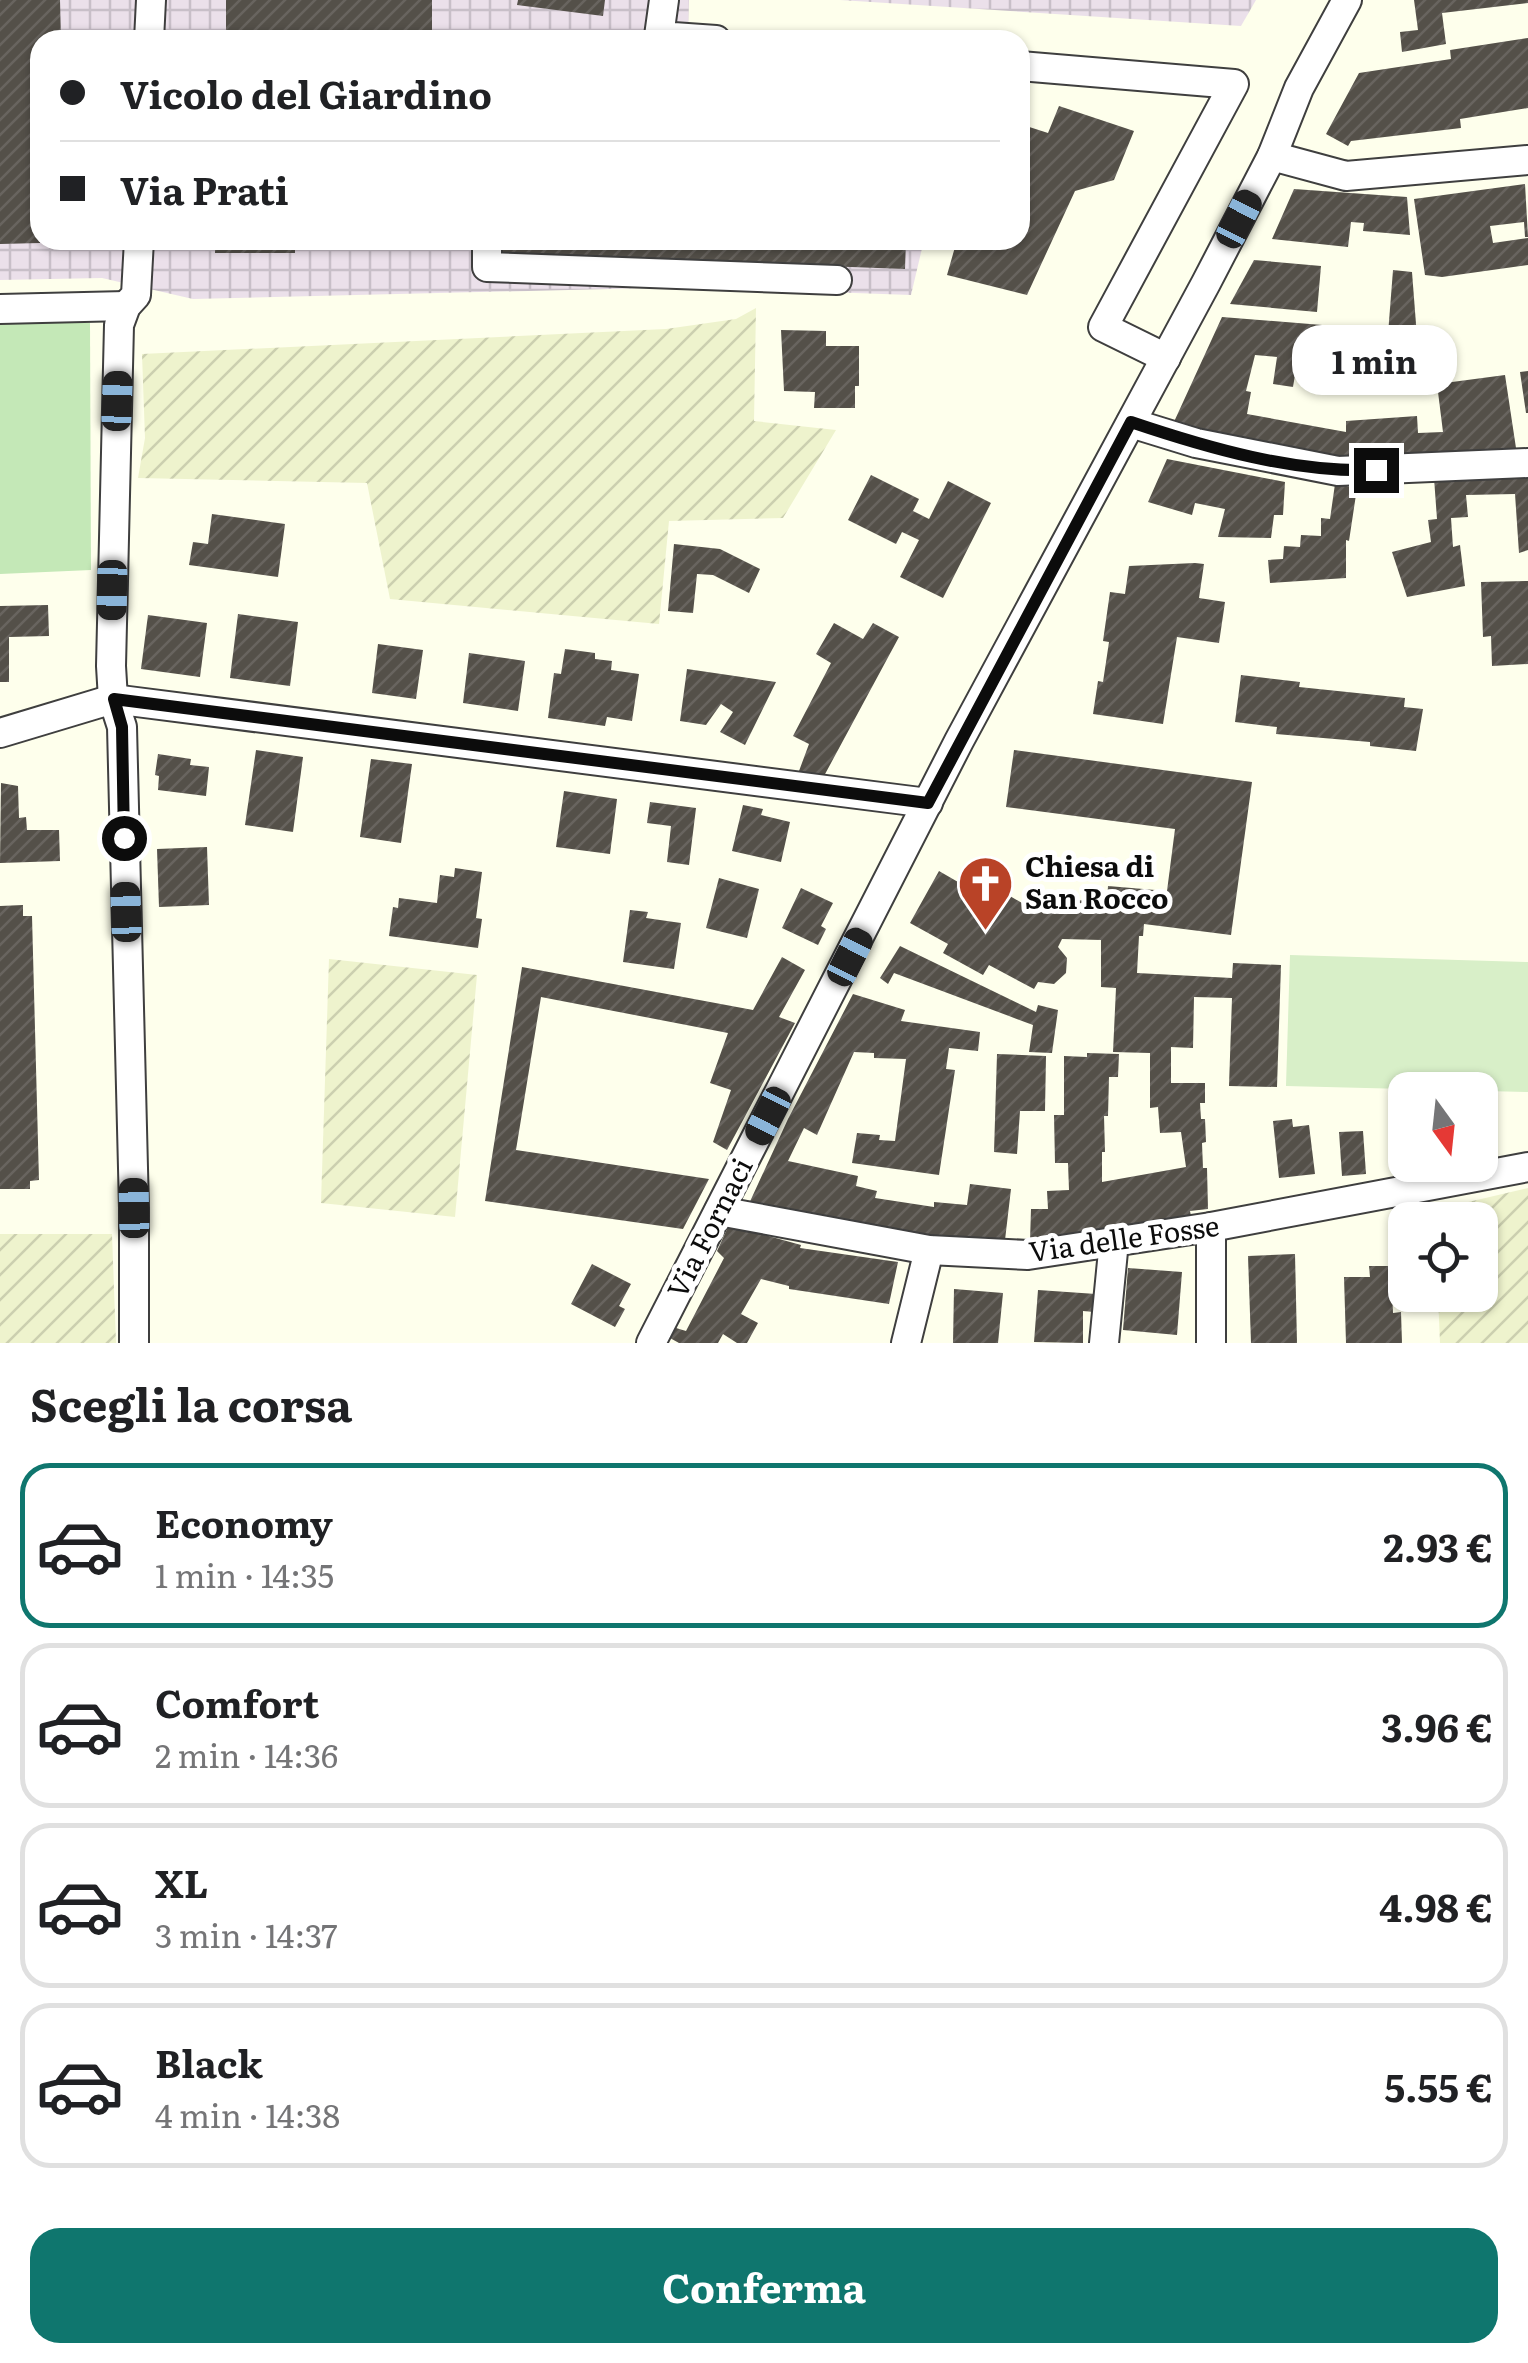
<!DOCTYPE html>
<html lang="it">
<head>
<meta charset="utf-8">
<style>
  :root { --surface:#fff; --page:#f6f6f6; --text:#202124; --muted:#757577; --line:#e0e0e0; --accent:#0f766e }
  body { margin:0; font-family:Literata,serif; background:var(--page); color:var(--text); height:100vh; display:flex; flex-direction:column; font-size:38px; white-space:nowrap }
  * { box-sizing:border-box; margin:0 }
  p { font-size:32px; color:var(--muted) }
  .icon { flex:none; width:55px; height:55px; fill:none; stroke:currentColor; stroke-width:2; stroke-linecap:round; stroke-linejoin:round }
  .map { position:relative; height:1343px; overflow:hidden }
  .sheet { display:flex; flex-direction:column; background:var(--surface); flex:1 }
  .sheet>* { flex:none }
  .hud { position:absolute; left:30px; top:30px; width:1000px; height:220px; border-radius:30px; box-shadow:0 2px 8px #0004; display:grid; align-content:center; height:220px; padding:0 30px; background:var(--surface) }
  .needle { width:65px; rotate:165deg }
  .tools { position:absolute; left:1388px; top:1072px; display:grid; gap:20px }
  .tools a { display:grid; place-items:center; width:110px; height:110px; border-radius:20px; background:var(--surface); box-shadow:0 2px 8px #0004; font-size:50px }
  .end { position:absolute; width:45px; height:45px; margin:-22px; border:12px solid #0c0c0c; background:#fff; box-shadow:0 0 0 5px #fff }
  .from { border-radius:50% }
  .bubble { position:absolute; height:70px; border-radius:30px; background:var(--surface); box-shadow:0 2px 8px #0004; font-size:32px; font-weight:700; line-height:70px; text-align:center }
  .car { position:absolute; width:30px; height:60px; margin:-30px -15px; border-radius:12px; box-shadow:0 0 8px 2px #0007; background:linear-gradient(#222 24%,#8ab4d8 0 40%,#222 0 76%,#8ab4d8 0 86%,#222 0) }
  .hud b { display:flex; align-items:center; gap:35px; height:95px; font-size:38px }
  .hud b+b { border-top:2px solid var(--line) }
  .hud i { width:25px; height:25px; background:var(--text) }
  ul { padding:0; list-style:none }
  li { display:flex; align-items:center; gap:30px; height:165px; margin:0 20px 15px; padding:0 10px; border:5px solid var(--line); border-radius:30px }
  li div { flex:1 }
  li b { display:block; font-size:38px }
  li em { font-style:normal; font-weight:700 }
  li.on { border-color:var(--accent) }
  li>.icon { width:90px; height:90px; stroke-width:1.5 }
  h2 { padding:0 30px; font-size:45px; line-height:120px }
  .action { display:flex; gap:20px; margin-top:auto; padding:20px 30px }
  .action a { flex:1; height:115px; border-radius:30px; background:var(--accent); color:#fff; font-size:40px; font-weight:700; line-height:115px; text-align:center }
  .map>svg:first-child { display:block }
  .industrial { fill:url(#industrial-grid) }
  .farmland { fill:url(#farmland-furrows) }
  .park { fill:#c4e8b7 }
  .pitch { fill:#d8efc8 }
  .building { fill:url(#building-hatch) }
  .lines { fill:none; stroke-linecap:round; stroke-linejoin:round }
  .minor-casing { stroke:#3f3f3f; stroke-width:32 }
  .minor { stroke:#fff; stroke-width:28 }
  .route { stroke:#0c0c0c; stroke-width:12 }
  .labels { text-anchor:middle; stroke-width:10; stroke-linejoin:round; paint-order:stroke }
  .poi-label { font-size:28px; font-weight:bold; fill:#0c0c0c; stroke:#fff; text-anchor:start }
  .street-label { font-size:28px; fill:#0c0c0c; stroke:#fff }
</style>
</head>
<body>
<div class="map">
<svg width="1528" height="1343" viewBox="0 0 1528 1343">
  <defs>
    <pattern id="industrial-grid" width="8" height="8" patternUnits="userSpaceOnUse" patternTransform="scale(2.5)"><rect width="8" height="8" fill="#ebe0ea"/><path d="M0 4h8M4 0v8" fill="none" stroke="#c8bfc8"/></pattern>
    <pattern id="farmland-furrows" width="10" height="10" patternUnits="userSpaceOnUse" patternTransform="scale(2.5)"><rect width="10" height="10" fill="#eef3cd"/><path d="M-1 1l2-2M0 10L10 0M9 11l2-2" fill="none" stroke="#cbcfaf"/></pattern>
    <pattern id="building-hatch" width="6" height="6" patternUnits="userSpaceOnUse" patternTransform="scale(2.5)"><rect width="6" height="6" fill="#545049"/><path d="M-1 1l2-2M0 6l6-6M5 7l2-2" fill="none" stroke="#68645f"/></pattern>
  </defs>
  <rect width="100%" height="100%" fill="#feffec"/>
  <g class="industrial">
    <path d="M0,0H689L688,40H40V240H924L911,295L689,287L193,299L102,278L0,280Z"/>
    <path d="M840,0H1256L1241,26Z"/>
  </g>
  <g class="farmland">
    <path d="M756,308L754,421L836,430L783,518L669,521L659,624L390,599L367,483L138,478L145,438L142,354L666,329L736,319Z"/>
    <path d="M329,959L477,975L455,1217L321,1203Z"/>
    <path d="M1528,1188V1343H1440L1438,1295H1480V1220H1435L1434,1210Z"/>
    <path d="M0,1234H112L116,1343H0Z"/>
  </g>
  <path class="park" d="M0,320L90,323L91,570L0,574Z"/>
  <path class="pitch" d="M1290,955L1528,962V1092L1286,1086Z"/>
  <g class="building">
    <path d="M0,0H60L61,40H40V243L0,244Z"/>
    <rect x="226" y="0" width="206" height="40"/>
    <path d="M518,0H605L603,16L517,5Z"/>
    <path d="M1414,0H1528V3L1442,13L1446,44L1402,52L1400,32L1418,30Z"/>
    <path d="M1528,38V108L1460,119L1461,128L1351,141L1348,146L1326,134L1359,73L1451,59L1450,50Z"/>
    <path d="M1059,106L1134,131L1114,180L1075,191L1027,295L947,275L957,240H1020V124L1048,133Z"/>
    <path d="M1525,184L1528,237H1525L1524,222L1490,226L1493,243L1528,238V265L1442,277L1425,275L1414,199Z"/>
    <path d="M1294,189L1407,197L1410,235L1363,231L1364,223L1351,222L1348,247L1272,239Z"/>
    <rect x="215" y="240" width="80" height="13"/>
    <path d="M502,240H906L905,269L501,254Z"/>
    <path d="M1254,260L1321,266L1317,312L1230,304Z"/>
    <path d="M1393,270L1412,272L1417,337L1388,334Z"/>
    <path d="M1222,317L1359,328L1355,380L1295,375L1293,387L1273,384L1277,357L1255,355L1246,391L1251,392L1247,414L1346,432V421L1417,416L1418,433L1443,432L1437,384L1505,375L1516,448L1337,462L1173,424Z"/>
    <path d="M781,330L826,331V346H859V386H855V408H814L815,392L784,391Z"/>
    <path d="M1528,371V413H1526L1520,372Z"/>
    <path d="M1167,459L1285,482L1283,515H1274L1271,538L1218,537L1225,509L1195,503L1192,515L1148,502Z"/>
    <path d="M1528,471V550L1519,553L1515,494L1466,495L1468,517L1451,518L1453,547L1460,545L1465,586L1407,597L1392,552L1431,542L1428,520L1437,519L1434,478Z"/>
    <path d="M871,475L919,499L913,511L929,519L948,481L991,503L943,598L900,577L919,540L902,532L896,544L848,520Z"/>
    <path d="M1335,484L1357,488L1349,541L1346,540V578L1270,583L1268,560L1283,559L1284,546L1300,547L1301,535L1321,536V518L1330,519Z"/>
    <path d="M212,514L285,524L278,577L189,565L193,542L208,544Z"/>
    <path d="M674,544L720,549L760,569L749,593L713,575L697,574L693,613L668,611Z"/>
    <path d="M1195,563L1204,564L1199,598L1225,602L1219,643L1177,637L1163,724L1093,714L1098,681L1103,682L1109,642L1103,641L1110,592L1125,594L1129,566Z"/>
    <path d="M1528,581V664L1492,666L1491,636L1483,637L1481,582Z"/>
    <path d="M48,605L49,636L9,637V682H0V606Z"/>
    <path d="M238,614L298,622L290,686L230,678Z"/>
    <path d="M148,615L207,623L200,677L141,669Z"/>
    <path d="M834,623L863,639L873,623L899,637L824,776L799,771L809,744L793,736L831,663L816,654Z"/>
    <path d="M378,644L423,650L416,699L372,693Z"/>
    <path d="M565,649L595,653V659L612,661L611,670L639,674L632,721L607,717L605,726L548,718L554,673L561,674Z"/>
    <path d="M469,653L525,661L518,711L463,703Z"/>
    <path d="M687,669L776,682L745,745L720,732L733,712L721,704L706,725L680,721Z"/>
    <path d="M1241,675L1300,682L1299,687L1405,698L1404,707L1423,709L1416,751L1370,746V742L1276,734L1277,727L1235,722Z"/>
    <path d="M256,750L303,757L293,832L245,825Z"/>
    <path d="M1014,750L1252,782L1231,935L1144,924L1143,936H1139L1137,973L1232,978L1233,963L1281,965L1277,1087L1229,1086L1232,998L1194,997L1193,1048L1171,1047V1083H1205V1103H1200L1201,1119H1205L1206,1142L1202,1143L1203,1168H1207L1208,1209L1190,1211L1191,1216L1082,1235L1083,1238L1030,1241L1031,1209H1048L1047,1191L1069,1190L1068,1163H1055L1054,1115H1064V1056L1087,1057V1053L1119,1054L1118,1077H1109L1108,1116H1104L1105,1152H1102V1182L1186,1167L1181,1132L1160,1133L1158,1107L1150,1108V1053L1113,1052L1116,988L1101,987V940L1062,939L1058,947L1067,958L1066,973L1054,984L1038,982L1034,989L989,965L983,975L943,953L948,944L910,923L939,871L977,893L984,881L1029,907V899L1107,901L1108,886L1167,891L1175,829L1006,807Z"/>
    <path d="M158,754L191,759L190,765L209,767L206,796L158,790L159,776L155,775Z"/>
    <path d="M371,759L412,764L401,843L360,837Z"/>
    <path d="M1,783L18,786L19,818L26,817L27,830H59L60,861L0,863Z"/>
    <path d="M564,791L617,799L610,854L556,847Z"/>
    <path d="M650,802L696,808L689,865L667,862L671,826L647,823Z"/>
    <path d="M743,805L763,809L761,815L790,822L781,862L732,851Z"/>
    <path d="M207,847L209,905L159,907L157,849Z"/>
    <path d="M455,868L482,872L476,918L482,919L478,948L389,936L393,907L398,908L399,898L437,903L440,875L454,877Z"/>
    <path d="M719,878L759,889L747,938L706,928Z"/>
    <path d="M801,888L833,903L821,926L826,929L818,945L782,928Z"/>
    <path d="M23,905V916H32L39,1180L30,1181V1189H0V906Z"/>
    <path d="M630,910L648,912L646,918L681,923L674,969L623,962Z"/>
    <path d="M900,946L1036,1012L1038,1005L1058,1010L1052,1053L1029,1052L1033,1025L894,973L888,984L880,978Z"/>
    <path d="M782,957L805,970L779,1017L795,1023L727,1150L713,1142L731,1090L710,1083L728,1033L541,997L516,1150L709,1179L683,1229L485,1201L522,967L753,1010Z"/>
    <path d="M853,994L905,1010L901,1021L980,1032L978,1051L949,1048L946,1069L955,1070L939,1175L852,1163L857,1133L880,1135L879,1140L895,1141L906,1059L874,1058V1053L854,1052L817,1135L804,1128L788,1161L858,1176L856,1186L877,1191L875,1198L934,1207V1202L967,1205L970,1184L1011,1189L1005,1240L929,1237L747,1208L788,1119Z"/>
    <path d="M997,1054L1046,1056L1045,1111H1020L1017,1154L994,1152Z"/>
    <path d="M1396,1113H1405V1159H1397Z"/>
    <path d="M1292,1119L1293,1127L1309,1125L1315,1174L1279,1178L1273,1121Z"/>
    <path d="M1363,1131L1366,1174L1342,1176L1339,1132Z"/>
    <path d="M729,1225L801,1245L800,1248L898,1262L889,1304L789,1289V1286L761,1279L741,1314L758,1323L747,1343H737L723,1334L718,1343H679L670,1338L676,1328L686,1331L724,1258L717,1251Z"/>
    <path d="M1295,1254L1297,1343H1251L1248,1256Z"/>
    <path d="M592,1264L631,1284L619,1306L625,1309L615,1327L571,1304Z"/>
    <path d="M1369,1266H1391L1393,1313L1401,1312L1402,1343H1346L1344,1277H1370Z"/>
    <path d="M1128,1268L1182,1272L1177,1335L1123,1330Z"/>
    <path d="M954,1289L1003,1293L998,1343H953Z"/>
    <path d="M1038,1290L1096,1294L1094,1312L1083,1311V1343L1034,1342Z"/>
  </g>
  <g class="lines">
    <defs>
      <g id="minor">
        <path d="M664,0L659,36L716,40"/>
        <path d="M149,40L151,0"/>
        <path d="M1020,66L1234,84L1103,327L1166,358"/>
        <path d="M1272,156L1346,176L1528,160"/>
        <path d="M487,240V267L837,280"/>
        <path d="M0,309L126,306"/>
        <path d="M1131,423L1196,443L1338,471L1528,463"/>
        <path d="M0,733L113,699L928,803"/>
        <path d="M719,1211L929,1250L1028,1255L1211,1227L1528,1167"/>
        <path d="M1211,1227V1343"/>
        <path d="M134,1343V1208L122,727L113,699L111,666L119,325L126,306L136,295L139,240"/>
        <path d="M651,1343L959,741L1206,283L1272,156L1299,88L1347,0"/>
        <path d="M906,1343L929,1250"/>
        <path d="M1104,1343L1114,1241"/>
      </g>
    </defs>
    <use href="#minor" class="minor-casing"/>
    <use href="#minor" class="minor"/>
  </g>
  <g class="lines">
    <path class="route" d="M124,838L122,727L114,699L928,803L1131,422C1208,448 1294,473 1376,470"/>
  </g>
  <defs>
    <symbol id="church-pin" viewBox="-11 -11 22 30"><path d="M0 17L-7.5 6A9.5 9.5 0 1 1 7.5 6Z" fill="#b94327" stroke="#fff"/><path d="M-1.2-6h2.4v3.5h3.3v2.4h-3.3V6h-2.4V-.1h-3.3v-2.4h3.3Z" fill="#fff"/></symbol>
  </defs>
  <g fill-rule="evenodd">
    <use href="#church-pin" x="954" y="852" width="63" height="86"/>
  </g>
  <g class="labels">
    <g class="poi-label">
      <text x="1025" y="877">Chiesa di<tspan x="1025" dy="32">San Rocco</tspan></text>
    </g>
    <g class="street-label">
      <text transform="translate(710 1228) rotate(-63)" y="10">Via Fornaci</text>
      <text transform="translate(1124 1239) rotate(-8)" y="10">Via delle Fosse</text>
    </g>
  </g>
</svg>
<div class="tools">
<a><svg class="needle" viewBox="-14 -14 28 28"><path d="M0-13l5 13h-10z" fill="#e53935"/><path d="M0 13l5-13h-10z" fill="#757577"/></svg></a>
<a><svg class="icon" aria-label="locate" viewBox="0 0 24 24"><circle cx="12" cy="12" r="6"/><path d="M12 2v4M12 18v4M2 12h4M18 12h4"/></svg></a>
</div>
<i class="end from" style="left:124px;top:838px"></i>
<i class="end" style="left:1376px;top:470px"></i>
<div class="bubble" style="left:1292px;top:325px;width:165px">1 min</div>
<i class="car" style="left:1239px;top:219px;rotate:27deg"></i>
<i class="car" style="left:117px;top:401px;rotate:2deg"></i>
<i class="car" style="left:112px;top:590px;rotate:181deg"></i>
<i class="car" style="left:126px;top:912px;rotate:358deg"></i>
<i class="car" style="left:850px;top:957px;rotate:27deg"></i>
<i class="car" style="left:768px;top:1116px;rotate:207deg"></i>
<i class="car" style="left:134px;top:1208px;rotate:359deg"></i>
<div class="hud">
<b><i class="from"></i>Vicolo del Giardino</b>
<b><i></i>Via Prati</b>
</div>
</div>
<section class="sheet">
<h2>Scegli la corsa</h2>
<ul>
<li class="on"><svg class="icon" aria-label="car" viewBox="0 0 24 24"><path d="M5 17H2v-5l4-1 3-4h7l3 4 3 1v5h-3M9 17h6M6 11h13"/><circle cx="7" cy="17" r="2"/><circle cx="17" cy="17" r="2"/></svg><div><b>Economy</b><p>1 min · 14:35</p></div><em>2.93 €</em></li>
<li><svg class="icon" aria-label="car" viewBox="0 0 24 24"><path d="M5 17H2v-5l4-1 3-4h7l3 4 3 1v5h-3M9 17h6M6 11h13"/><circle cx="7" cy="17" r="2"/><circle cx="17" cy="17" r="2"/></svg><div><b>Comfort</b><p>2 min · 14:36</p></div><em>3.96 €</em></li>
<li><svg class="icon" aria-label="car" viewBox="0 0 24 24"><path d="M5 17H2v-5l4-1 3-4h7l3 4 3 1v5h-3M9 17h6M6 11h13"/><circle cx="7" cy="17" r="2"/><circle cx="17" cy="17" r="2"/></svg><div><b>XL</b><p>3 min · 14:37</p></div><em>4.98 €</em></li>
<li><svg class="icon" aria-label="car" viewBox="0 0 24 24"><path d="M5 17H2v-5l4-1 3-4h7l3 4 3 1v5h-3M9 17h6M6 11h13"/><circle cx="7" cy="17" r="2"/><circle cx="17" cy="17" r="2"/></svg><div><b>Black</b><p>4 min · 14:38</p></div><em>5.55 €</em></li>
</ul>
<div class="action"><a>Conferma</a></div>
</section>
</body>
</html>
